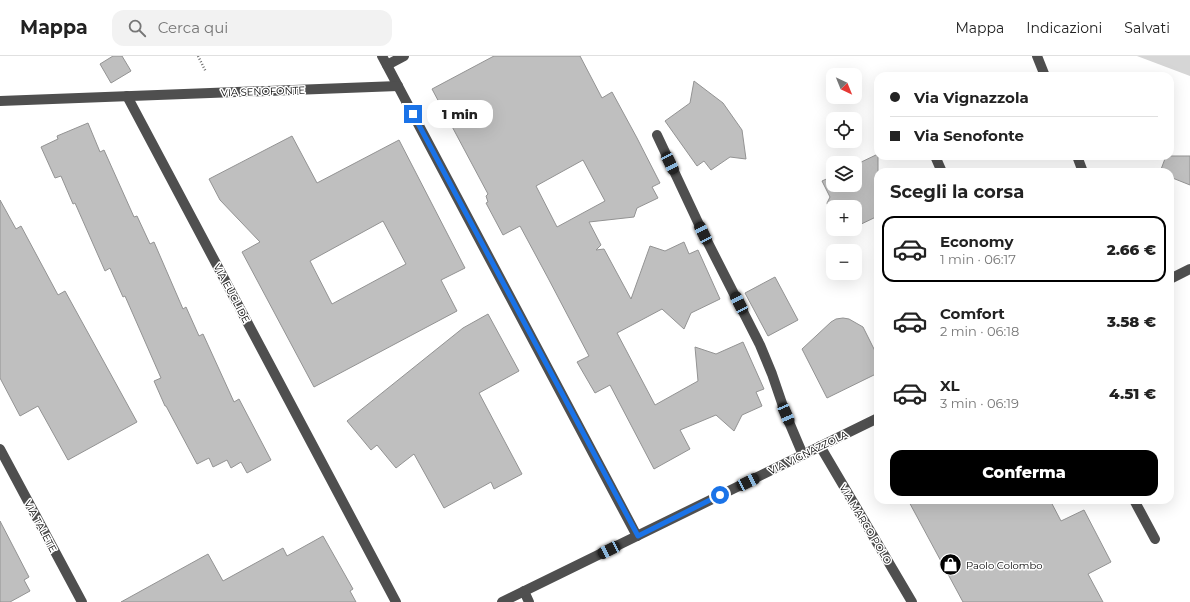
<!DOCTYPE html>
<html lang="it">
<head>
<meta charset="utf-8">
<style>
  :root { --surface:#fff; --page:#f2f2f2; --text:#222; --muted:#767676; --line:#e0e0e0; --accent:#000 }
  body { margin:0; font-family:Montserrat,sans-serif; background:var(--page); color:var(--text); height:100vh; display:flex; flex-direction:column; font-size:15px; white-space:nowrap }
  * { box-sizing:border-box; margin:0 }
  p { font-size:13px; color:var(--muted) }
  .icon { flex:none; width:22px; height:22px; fill:none; stroke:currentColor; stroke-width:2; stroke-linecap:round; stroke-linejoin:round }
  .map { position:relative; flex:1; overflow:hidden }
  .panel { position:absolute; left:874px; top:112px; width:300px; height:336px; display:flex; flex-direction:column; background:var(--surface); border-radius:12px; box-shadow:0 4px 16px #0002 }
  .panel>* { flex:none }
  .banner { position:absolute; left:874px; top:16px; width:300px; height:88px; border-radius:12px; box-shadow:0 4px 16px #0002; display:grid; align-content:center; height:88px; padding:0 16px; background:var(--surface) }
  .needle { width:26px; rotate:137deg }
  .fabs { position:absolute; left:826px; top:12px; display:grid; gap:8px }
  .fabs a { display:grid; place-items:center; width:36px; height:36px; border-radius:8px; background:var(--surface); box-shadow:0 4px 16px #0002; font-size:20px }
  .end { position:absolute; width:18px; height:18px; margin:-9px; border:5px solid #1a73e8; background:#fff; box-shadow:0 0 0 2px #fff }
  .from { border-radius:50% }
  .bubble { position:absolute; height:28px; border-radius:12px; background:var(--surface); box-shadow:0 4px 16px #0002; font-size:13px; font-weight:800; line-height:28px; text-align:center }
  .car { position:absolute; width:12px; height:24px; margin:-12px -6px; border-radius:5px; box-shadow:0 0 3px 1px #0007; background:linear-gradient(#222 24%,#8ab4d8 0 40%,#222 0 76%,#8ab4d8 0 86%,#222 0) }
  .banner b { display:flex; align-items:center; gap:14px; height:38px; font-size:15px }
  .banner b+b { border-top:1px solid var(--line) }
  .banner i { width:10px; height:10px; background:var(--text) }
  ul { padding:0; list-style:none }
  li { display:flex; align-items:center; gap:12px; height:66px; margin:0 8px 6px; padding:0 8px; border:2px solid transparent; border-radius:12px }
  li div { flex:1 }
  li b { display:block; font-size:15px }
  li em { font-style:normal; font-weight:800 }
  li.selected { border-color:var(--accent) }
  li>.icon { width:36px; height:36px; stroke-width:1.5 }
  h2 { padding:0 16px; font-size:18px; line-height:48px }
  .cta { display:flex; gap:8px; margin-top:auto; padding:8px 16px }
  .cta a { flex:1; height:46px; border-radius:12px; background:var(--accent); color:#fff; font-size:16px; font-weight:800; line-height:46px; text-align:center }
  header { display:flex; align-items:center; gap:24px; box-sizing:border-box; height:56px; padding:0 20px; background:var(--surface); border-bottom:1px solid var(--line) }
  header strong { font-size:19px }
  nav { display:flex; gap:22px; margin-inline-start:auto; font-size:14px }
  .search { width:280px; height:36px; background:var(--page); display:flex; align-items:center; gap:10px; box-sizing:border-box; padding:0 14px; border-radius:12px; color:var(--muted); font-size:15px }
  .map>svg:first-child { display:block }
  .green { fill:#d6d6d6 }
  .building { fill:#bfbfbf; stroke:#939393; fill-rule:evenodd }
  .lines { fill:none; stroke-linecap:round; stroke-linejoin:round }
  .path { stroke:#717171; stroke-width:2.5; stroke-dasharray:1 2; stroke-linecap:butt }
  .minor { stroke:#4f4f4f; stroke-width:10 }
  .route { stroke:#1a73e8; stroke-width:5 }
  .labels { text-anchor:middle; stroke-width:3; stroke-linejoin:round; paint-order:stroke }
  .street-label { font-size:10px; fill:#000; stroke:#fff }
  .poi-label { font-size:10px; fill:#000; stroke:#fff; text-anchor:start }
</style>
</head>
<body>
<header>
<strong>Mappa</strong>
<div class="search"><svg class="icon" aria-label="search" viewBox="0 0 24 24"><circle cx="10" cy="10" r="6"/><path d="M15 15l6 6"/></svg>Cerca qui</div>
<nav><a>Mappa</a><a>Indicazioni</a><a>Salvati</a></nav>
</header>
<div class="map">
<svg width="1190" height="546" viewBox="0 0 1190 546">
  <rect width="100%" height="100%" fill="#fff"/>
  <path class="green" d="M1137,0H1190V20Z"/>
  <g class="building">
    <path d="M113,0H122L131,15L111,27L100,8Z"/>
    <path d="M494,0H580L602,42L612,36L637,82L660,127L652,131L658,142L637,152L634,161L589,166L601,189L596,194L604,193L631,243L650,190L665,195L684,186L689,198L698,194L720,243L691,257L684,273L662,253L617,277L655,349L698,325L695,291L716,298L743,286L764,333L756,336L762,350L742,359L734,375L716,359L680,374L690,393L654,413L610,329L595,337L577,306L589,300L548,222L520,170L503,179L486,147L488,146L486,140L488,138L432,33ZM583,104L605,145L557,171L536,130Z"/>
    <path d="M694,25L723,47L742,74L746,103L730,101L711,114L704,105L697,110L665,65L690,47Z"/>
    <path d="M88,67L100,96L104,94L134,161L137,160L150,188L154,186L183,253L186,251L199,280L203,278L234,346L239,343L271,404L247,417L241,406L231,412L227,404L213,411L209,402L197,408L166,350H165L154,325L161,322L125,240L123,241L110,212L105,215L75,147L73,148L61,120L55,122L41,91L58,83L57,80Z"/>
    <path d="M292,80L317,127L399,84L465,212L441,224L457,255L314,331L242,196L260,186L220,144L209,123ZM383,165L406,208L332,248L310,205Z"/>
    <path d="M878,98V160L855,171V151H833V159L829,154L827,147L830,141L822,125L833,120V129H855V109Z"/>
    <path d="M1166,100H1190V129L1170,121V116H1160Z"/>
    <path d="M0,144L16,173L21,170L58,239L65,235L137,366L68,404L38,350L20,360L0,322Z"/>
    <path d="M775,221L798,264L768,280L745,237Z"/>
    <path d="M488,258L519,315L479,337L522,418L494,433L491,426L444,452L414,398L396,412L377,389L371,394L347,365L463,272Z"/>
    <path d="M843,262L849,263L863,271L878,301V317L827,342L802,293L831,266L836,263Z"/>
    <path d="M908,444H1050L1061,465L1084,454L1111,506L1088,518L1103,546H963Z"/>
    <path d="M0,465L29,521L24,524L30,535L10,546H0Z"/>
    <path d="M323,480L353,533L350,535L356,546H121L208,498L223,525L283,492L287,500Z"/>
  </g>
  <g class="lines">
    <path class="path" d="M198,0L206,16"/>
    <g class="minor">
      <path d="M382,0L637,480"/>
      <path d="M1037,0L1045,20"/>
      <path d="M387,9L404,0"/>
      <path d="M127,40L396,546"/>
      <path d="M0,45L398,30"/>
      <path d="M657,79L703,177L760,289L772,318L786,359L803,399"/>
      <path d="M935,100L942,116"/>
      <path d="M1077,100L1083,116"/>
      <path d="M1170,223L1190,213"/>
      <path d="M820,390L912,546"/>
      <path d="M0,393L82,546"/>
      <path d="M1134,444L1155,483"/>
      <path d="M524,535L529,546"/>
      <path d="M502,546L878,362"/>
    </g>
  </g>
  <g class="lines">
    <path class="route" d="M413,58L638,480L720,439"/>
  </g>
  <defs>
    <symbol id="shop-disc" viewBox="-11 -11 22 22"><circle r="9.5" fill="#000" stroke="#fff"/><path d="M-5-2.5h2.3a2.7 3.5 0 0 1 5.4 0H5L5.5 6h-11ZM-1.5-2.5h3a1.5 2.3 0 0 0-3 0Z" fill="#fff"/></symbol>
  </defs>
  <g fill-rule="evenodd">
    <use href="#shop-disc" x="938" y="496" width="25" height="25"/>
  </g>
  <g class="labels">
    <g class="street-label">
      <text transform="translate(263 35) rotate(-2)" y="4">VIA SENOFONTE</text>
      <text transform="translate(232 237) rotate(62)" y="4">VIA EUCLIDE</text>
      <text transform="translate(808 396) rotate(-26)" y="4">VIA VIGNAZZOLA</text>
      <text transform="translate(866 468) rotate(59)" y="4">VIA MARCO POLO</text>
      <text transform="translate(41 470) rotate(62)" y="4">VIA TALETE</text>
    </g>
    <g class="poi-label">
      <text x="966" y="513">Paolo Colombo</text>
    </g>
  </g>
</svg>
<div class="fabs">
<a><svg class="needle" viewBox="-14 -14 28 28"><path d="M0-13l5 13h-10z" fill="#e53935"/><path d="M0 13l5-13h-10z" fill="#767676"/></svg></a>
<a><svg class="icon" aria-label="locate" viewBox="0 0 24 24"><circle cx="12" cy="12" r="6"/><path d="M12 2v4M12 18v4M2 12h4M18 12h4"/></svg></a>
<a><svg class="icon" aria-label="layers" viewBox="0 0 24 24"><path d="M12 4l9 5-9 5-9-5zM3 14l9 5 9-5"/></svg></a>
<a>+</a>
<a>−</a>
</div>
<i class="end from" style="left:720px;top:439px"></i>
<i class="end" style="left:413px;top:58px"></i>
<div class="bubble" style="left:427px;top:44px;width:66px">1 min</div>
<i class="car" style="left:670px;top:107px;rotate:154deg"></i>
<i class="car" style="left:703px;top:177px;rotate:334deg"></i>
<i class="car" style="left:739px;top:247px;rotate:333deg"></i>
<i class="car" style="left:786px;top:358px;rotate:157deg"></i>
<i class="car" style="left:748px;top:426px;rotate:64deg"></i>
<i class="car" style="left:609px;top:494px;rotate:244deg"></i>
<div class="banner">
<b><i class="from"></i>Via Vignazzola</b>
<b><i></i>Via Senofonte</b>
</div>
<section class="panel">
<h2>Scegli la corsa</h2>
<ul>
<li class="selected"><svg class="icon" aria-label="car" viewBox="0 0 24 24"><path d="M5 17H2v-5l4-1 3-4h7l3 4 3 1v5h-3M9 17h6M6 11h13"/><circle cx="7" cy="17" r="2"/><circle cx="17" cy="17" r="2"/></svg><div><b>Economy</b><p>1 min · 06:17</p></div><em>2.66 €</em></li>
<li><svg class="icon" aria-label="car" viewBox="0 0 24 24"><path d="M5 17H2v-5l4-1 3-4h7l3 4 3 1v5h-3M9 17h6M6 11h13"/><circle cx="7" cy="17" r="2"/><circle cx="17" cy="17" r="2"/></svg><div><b>Comfort</b><p>2 min · 06:18</p></div><em>3.58 €</em></li>
<li><svg class="icon" aria-label="car" viewBox="0 0 24 24"><path d="M5 17H2v-5l4-1 3-4h7l3 4 3 1v5h-3M9 17h6M6 11h13"/><circle cx="7" cy="17" r="2"/><circle cx="17" cy="17" r="2"/></svg><div><b>XL</b><p>3 min · 06:19</p></div><em>4.51 €</em></li>
</ul>
<div class="cta"><a>Conferma</a></div>
</section>
</div>
</body>
</html>
